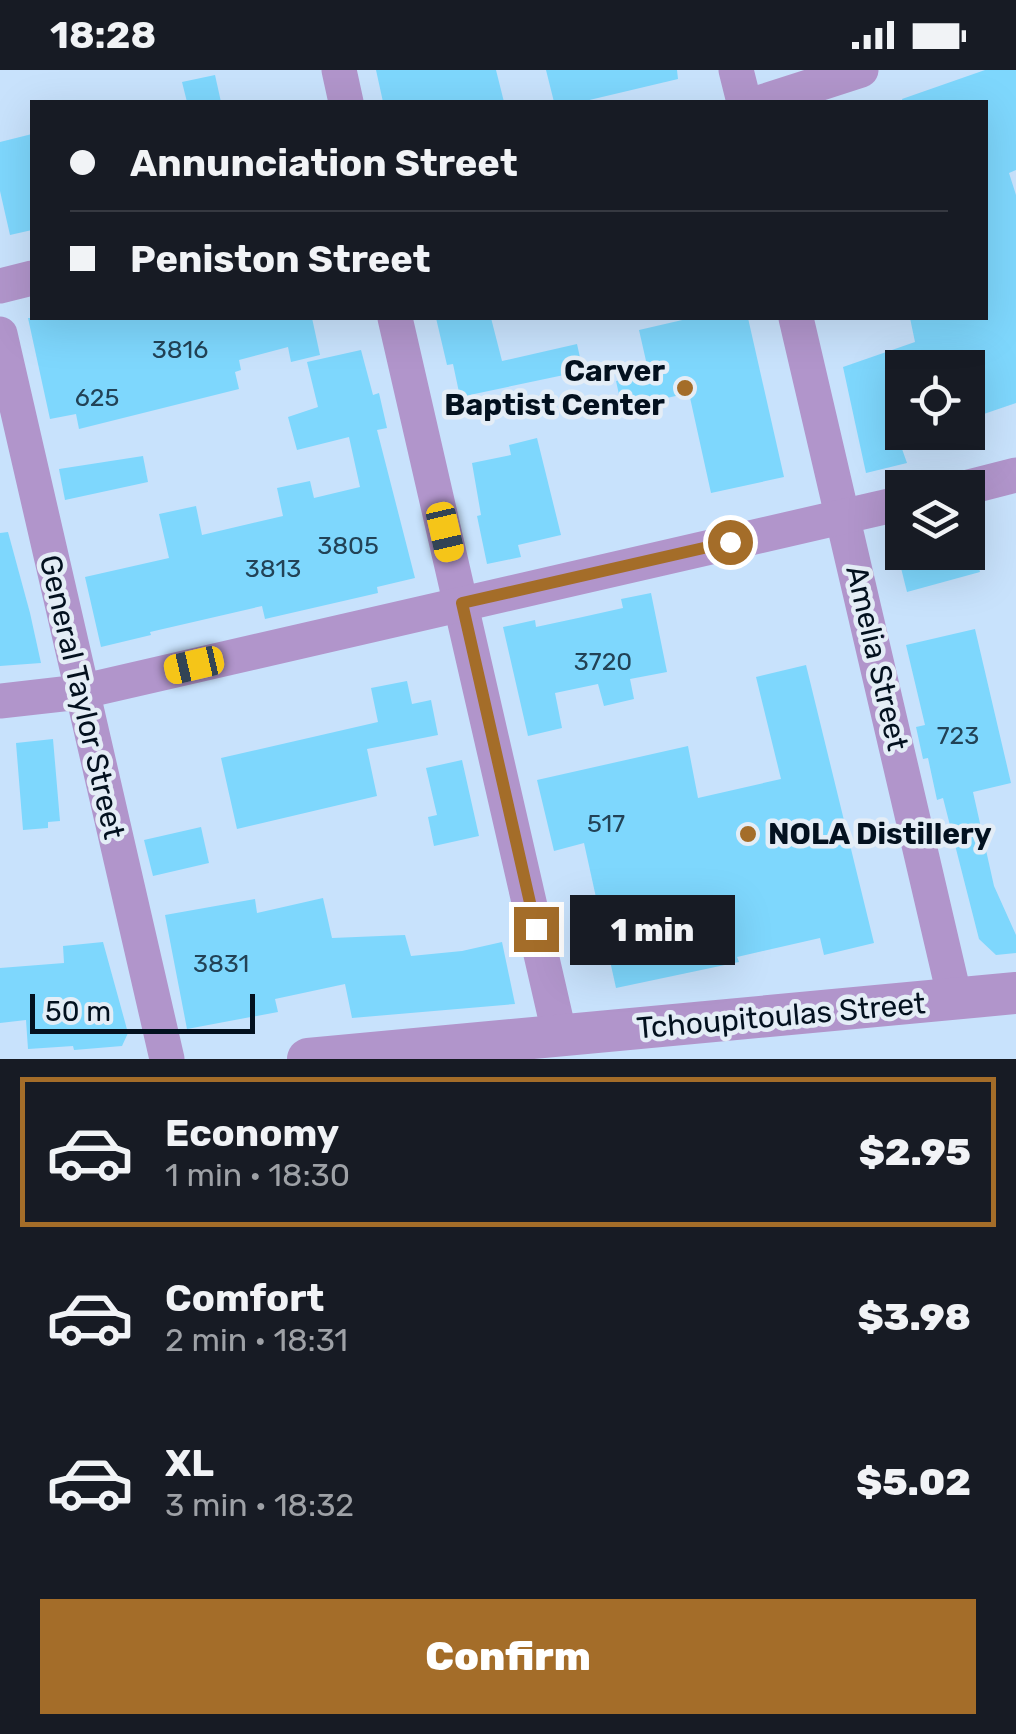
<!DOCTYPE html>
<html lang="en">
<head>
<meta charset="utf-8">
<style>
  :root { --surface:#171b24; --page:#242831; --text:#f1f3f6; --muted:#9ea1a6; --line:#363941; --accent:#a46d29 }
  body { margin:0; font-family:Rubik,sans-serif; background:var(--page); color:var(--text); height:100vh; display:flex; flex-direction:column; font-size:38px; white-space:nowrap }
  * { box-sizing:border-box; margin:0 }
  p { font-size:32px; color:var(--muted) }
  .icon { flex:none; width:55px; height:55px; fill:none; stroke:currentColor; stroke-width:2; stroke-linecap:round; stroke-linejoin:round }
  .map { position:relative; height:989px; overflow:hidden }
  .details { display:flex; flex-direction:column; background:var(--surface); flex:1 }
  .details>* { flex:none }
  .hud { position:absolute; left:30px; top:30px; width:958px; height:220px; border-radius:0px; box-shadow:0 10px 40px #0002; display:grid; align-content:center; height:220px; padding:0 40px; background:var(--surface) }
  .fabs { position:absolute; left:885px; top:280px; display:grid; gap:20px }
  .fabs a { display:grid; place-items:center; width:100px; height:100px; border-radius:0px; background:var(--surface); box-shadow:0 10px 40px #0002; font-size:50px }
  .scale { position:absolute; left:30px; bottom:25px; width:225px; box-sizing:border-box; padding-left:10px; border:5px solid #03111f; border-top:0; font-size:28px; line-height:35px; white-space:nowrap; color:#03111f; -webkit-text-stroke:8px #e4edf6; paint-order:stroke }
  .end { position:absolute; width:45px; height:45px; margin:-22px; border:12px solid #a46d29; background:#fff; box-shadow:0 0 0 5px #fff }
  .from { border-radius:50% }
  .bubble { position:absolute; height:70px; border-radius:0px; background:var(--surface); box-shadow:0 10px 40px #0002; font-size:32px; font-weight:800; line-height:70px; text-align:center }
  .car { position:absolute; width:30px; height:60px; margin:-30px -15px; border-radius:12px; box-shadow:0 0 8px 2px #0007; background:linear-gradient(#f5c518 24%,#345 0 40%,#f5c518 0 76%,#345 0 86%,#f5c518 0) }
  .hud b { display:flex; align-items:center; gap:35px; height:95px; font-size:38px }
  .hud b+b { border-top:2px solid var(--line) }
  .hud i { width:25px; height:25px; background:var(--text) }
  ul { padding:18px 0 0; list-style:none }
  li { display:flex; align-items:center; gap:30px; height:150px; margin:0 20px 15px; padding:0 20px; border:5px solid transparent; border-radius:0px }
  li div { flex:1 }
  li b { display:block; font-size:38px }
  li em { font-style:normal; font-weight:800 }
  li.selected { border-color:var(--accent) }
  li>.icon { width:90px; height:90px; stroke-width:1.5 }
  .button { display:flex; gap:20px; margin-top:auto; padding:20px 40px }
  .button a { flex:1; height:115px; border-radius:0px; background:var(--accent); color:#fff; font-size:40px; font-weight:800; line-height:115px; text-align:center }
  .status { display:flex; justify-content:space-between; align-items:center; height:70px; padding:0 50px; background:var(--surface); direction:ltr }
  .status svg { height:28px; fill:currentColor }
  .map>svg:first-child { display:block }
  .building { fill:#7ed7fd }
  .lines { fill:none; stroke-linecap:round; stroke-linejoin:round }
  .minor { stroke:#b195cb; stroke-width:35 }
  .tertiary { stroke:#b195cb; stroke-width:42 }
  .route { stroke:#a46d29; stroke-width:12 }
  .poi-dot { fill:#a46d29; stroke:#e4edf6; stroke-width:4 }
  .labels { text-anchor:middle; stroke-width:9; stroke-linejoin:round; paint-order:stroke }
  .number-label { font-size:25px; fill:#224256 }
  .poi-label { font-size:30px; font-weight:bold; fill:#03111f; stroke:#e4edf6; text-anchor:end }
  .street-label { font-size:30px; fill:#03111f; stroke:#e4edf6 }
</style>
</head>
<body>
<div class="status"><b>18:28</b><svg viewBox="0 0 49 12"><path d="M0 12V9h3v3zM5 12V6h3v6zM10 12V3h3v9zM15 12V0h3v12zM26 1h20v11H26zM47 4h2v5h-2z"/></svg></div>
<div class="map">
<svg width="1016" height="989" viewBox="0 0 1016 989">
  <rect width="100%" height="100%" fill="#c8e2fc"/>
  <g class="building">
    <path d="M376,0H496L504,32H383Z"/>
    <path d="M546,0H677L678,9L581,32H554Z"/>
    <path d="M985,0H1016V100L1009,103L1016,125V333L975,347L968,326V298H902V379L907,393L866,403L843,297L915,272L910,248H985V32H903L902,29Z"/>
    <path d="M215,5L221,32H187L182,12Z"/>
    <path d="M32,64V160L10,165L0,121V72Z"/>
    <path d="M28,248H312L320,285L291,292L288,277L239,290L241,300L235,302L239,319L79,359L76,344L50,349Z"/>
    <path d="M436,248H491L502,291L577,274L583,301L460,327L453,294L447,295Z"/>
    <path d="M691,248H748L784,407L711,423L689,323L622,338L616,311L649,304L639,260Z"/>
    <path d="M361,280L373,325L379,323L387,358L377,360L415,508L377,517L378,523L265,549L262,536L150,562L151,565L101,577L85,507L169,488L159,444L196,436L202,465L283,446L277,418L310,411L314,428L360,417L349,367L297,380L288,347L318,337L307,292Z"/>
    <path d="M537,368L561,465L518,475L521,487L487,494L477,446L481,445L472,393L511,385L509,375Z"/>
    <path d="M143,386L148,412L65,430L59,399Z"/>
    <path d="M8,462L30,543L41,593L0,596V463Z"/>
    <path d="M897,482H975L980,502L907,522Z"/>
    <path d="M651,523L667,602L630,609L634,629L604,636L598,614L555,623L562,658L528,666L503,557L535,550L536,557L578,548L623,538L621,529Z"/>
    <path d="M975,559L1011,713L973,722L994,816L1016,865V883L996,885L979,869L943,728L937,730L928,688L923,689L916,657L925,655L906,575Z"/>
    <path d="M806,595L874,873L824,885L820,868L737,887L739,892L616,918L584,773L554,781L537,710L688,676L698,728L781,709L756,607Z"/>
    <path d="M407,611L412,634L431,630L438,665L367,679L377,726L237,759L221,688L378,652L371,618Z"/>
    <path d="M53,669L60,751L48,752V758L23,760L16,673Z"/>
    <path d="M462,690L479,766L434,776L428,747L437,745L426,698Z"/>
    <path d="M201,757L209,793L153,806L144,770Z"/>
    <path d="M323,828L332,868L405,865L411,886L462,881L502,872L515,934L352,948L345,914L275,929L278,942L187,959L165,845L255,829L257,843Z"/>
    <path d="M103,872L128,963L122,976L74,980L73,976L28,979L26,950L0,953V898L64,893L63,876Z"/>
  </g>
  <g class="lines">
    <g class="minor">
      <path d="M339,0L346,32"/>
      <path d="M736,0L744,32"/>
      <path d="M762,32L861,0"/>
      <path d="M0,216L32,208"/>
      <path d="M395,248L560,967"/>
      <path d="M796,248L955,929"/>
      <path d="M0,264L167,989"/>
      <path d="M965,418L1016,405"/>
      <path d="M0,631L80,622L902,433"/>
    </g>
    <path class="tertiary" d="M308,989L1016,923"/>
  </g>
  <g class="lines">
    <path class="route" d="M536,859L462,533L730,472"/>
  </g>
  <g class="poi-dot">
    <circle cx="685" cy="318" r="10"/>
    <circle cx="748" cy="764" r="10"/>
  </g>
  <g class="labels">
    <g class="number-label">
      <text x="180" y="288">3816</text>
      <text x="97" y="336">625</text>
      <text x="348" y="484">3805</text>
      <text x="273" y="507">3813</text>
      <text x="603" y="600">3720</text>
      <text x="958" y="674">723</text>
      <text x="606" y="762">517</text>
      <text x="221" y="902">3831</text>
    </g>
    <g class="poi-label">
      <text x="665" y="311">Carver<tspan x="665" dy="34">Baptist Center</tspan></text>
      <text x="768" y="774" text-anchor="start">NOLA Distillery</text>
    </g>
    <g class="street-label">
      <text transform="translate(877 588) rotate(77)" y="10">Amelia Street</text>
      <text transform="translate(82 627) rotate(77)" y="10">General Taylor Street</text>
      <text transform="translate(781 946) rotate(-5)" y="10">Tchoupitoulas Street</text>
    </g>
  </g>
</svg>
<div class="fabs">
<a><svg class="icon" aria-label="locate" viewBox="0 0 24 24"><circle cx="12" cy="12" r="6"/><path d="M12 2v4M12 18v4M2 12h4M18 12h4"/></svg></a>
<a><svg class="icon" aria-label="layers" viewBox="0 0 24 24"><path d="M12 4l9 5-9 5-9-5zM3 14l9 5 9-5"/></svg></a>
</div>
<div class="scale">50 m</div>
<i class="end from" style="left:730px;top:472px"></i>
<i class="end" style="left:536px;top:859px"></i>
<div class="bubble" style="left:570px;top:825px;width:165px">1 min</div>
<i class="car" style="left:445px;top:462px;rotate:167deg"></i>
<i class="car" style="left:194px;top:595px;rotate:257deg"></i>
<div class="hud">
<b><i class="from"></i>Annunciation Street</b>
<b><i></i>Peniston Street</b>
</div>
</div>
<section class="details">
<ul>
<li class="selected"><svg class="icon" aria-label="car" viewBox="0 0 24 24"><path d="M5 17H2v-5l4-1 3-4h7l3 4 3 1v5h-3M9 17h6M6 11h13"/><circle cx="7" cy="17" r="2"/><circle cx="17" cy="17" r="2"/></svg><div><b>Economy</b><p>1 min · 18:30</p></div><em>$2.95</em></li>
<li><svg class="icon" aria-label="car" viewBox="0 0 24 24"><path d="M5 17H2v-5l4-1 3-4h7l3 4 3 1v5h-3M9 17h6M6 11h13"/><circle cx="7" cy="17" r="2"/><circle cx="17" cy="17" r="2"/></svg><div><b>Comfort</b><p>2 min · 18:31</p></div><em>$3.98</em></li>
<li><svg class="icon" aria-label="car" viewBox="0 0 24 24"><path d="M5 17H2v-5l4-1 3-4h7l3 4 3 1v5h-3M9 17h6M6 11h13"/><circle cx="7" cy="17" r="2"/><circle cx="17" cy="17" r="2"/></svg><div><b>XL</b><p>3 min · 18:32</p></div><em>$5.02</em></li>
</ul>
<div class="button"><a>Confirm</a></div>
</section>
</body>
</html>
